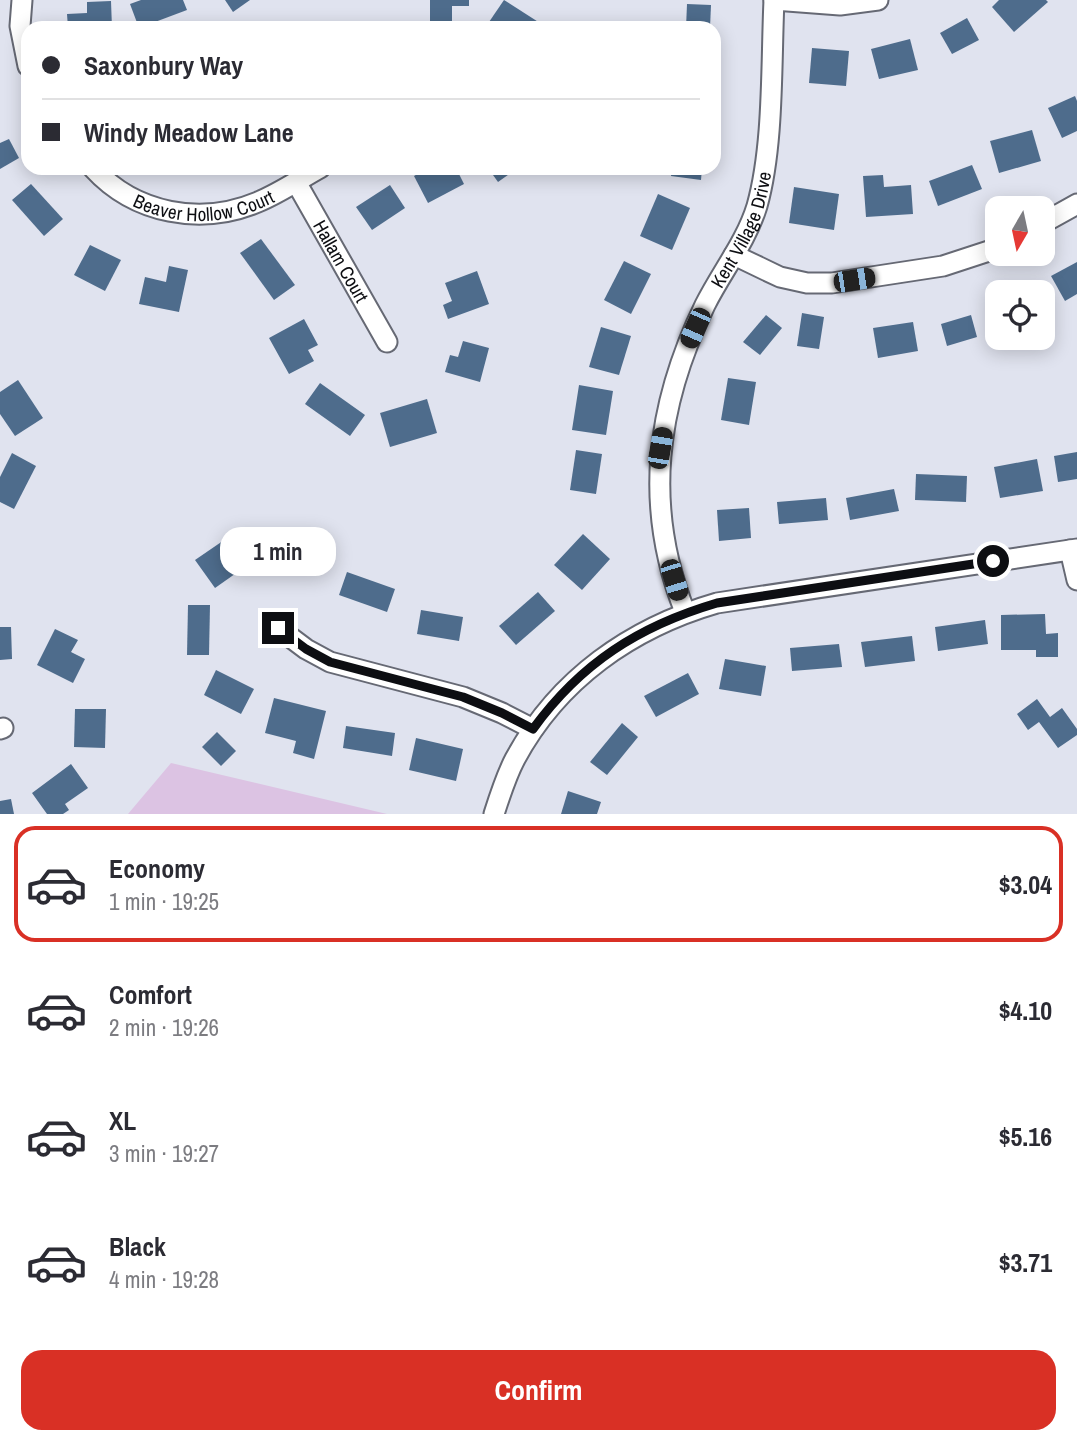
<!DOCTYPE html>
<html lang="en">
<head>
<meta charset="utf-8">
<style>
  :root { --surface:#fff; --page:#f2f2f3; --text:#2b2b33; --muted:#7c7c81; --line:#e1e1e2; --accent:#d93025 }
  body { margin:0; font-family:"Archivo Narrow",sans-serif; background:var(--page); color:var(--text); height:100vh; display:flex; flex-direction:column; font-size:26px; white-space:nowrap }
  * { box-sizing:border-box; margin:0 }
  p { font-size:23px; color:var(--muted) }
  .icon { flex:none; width:38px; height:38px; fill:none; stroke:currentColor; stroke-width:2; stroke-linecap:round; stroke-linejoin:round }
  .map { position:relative; height:814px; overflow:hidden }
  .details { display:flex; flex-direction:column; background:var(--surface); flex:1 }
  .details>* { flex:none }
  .banner { position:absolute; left:21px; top:21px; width:700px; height:154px; border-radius:21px; box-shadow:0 4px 18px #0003; display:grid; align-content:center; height:154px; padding:0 21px; background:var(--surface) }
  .needle { width:46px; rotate:189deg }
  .fabs { position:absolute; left:985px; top:196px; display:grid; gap:14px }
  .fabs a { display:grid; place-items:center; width:70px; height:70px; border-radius:14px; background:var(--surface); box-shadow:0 4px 18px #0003; font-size:35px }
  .end { position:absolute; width:32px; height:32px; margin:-16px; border:9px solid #0d0e12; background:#fff; box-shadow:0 0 0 4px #fff }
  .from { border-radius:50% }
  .bubble { position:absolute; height:49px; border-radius:21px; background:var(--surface); box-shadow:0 4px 18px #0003; font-size:23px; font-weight:700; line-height:49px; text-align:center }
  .car { position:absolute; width:21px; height:42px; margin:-21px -10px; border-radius:9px; box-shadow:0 0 5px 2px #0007; background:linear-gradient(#222 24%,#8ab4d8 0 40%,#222 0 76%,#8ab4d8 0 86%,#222 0) }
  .banner b { display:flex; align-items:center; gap:24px; height:66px; font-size:26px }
  .banner b+b { border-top:2px solid var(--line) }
  .banner i { width:18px; height:18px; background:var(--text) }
  ul { padding:12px 0 0; list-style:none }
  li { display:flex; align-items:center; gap:21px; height:116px; margin:0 14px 10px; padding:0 7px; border:4px solid transparent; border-radius:21px }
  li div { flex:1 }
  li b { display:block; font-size:26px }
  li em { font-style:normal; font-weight:700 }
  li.current { border-color:var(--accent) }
  li>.icon { width:63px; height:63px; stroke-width:1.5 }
  .button { display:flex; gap:14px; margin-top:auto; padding:14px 21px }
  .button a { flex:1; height:80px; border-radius:21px; background:var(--accent); color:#fff; font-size:28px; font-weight:700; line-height:80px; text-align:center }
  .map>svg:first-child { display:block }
  .green { fill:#dcc3e3 }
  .building { fill:#4e6c8c }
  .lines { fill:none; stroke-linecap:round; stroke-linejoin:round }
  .minor-casing { stroke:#666974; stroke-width:23 }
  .minor { stroke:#fff; stroke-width:19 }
  .route { stroke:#0d0e12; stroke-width:9 }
  .labels { text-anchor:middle; stroke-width:5; stroke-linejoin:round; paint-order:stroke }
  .street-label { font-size:19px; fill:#0d0e12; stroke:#e0e3ef }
</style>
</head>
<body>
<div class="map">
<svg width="1077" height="814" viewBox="0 0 1077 814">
  <rect width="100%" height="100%" fill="#e0e3ef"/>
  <path class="green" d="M171,763L387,814H128Z"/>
  <g class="building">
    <path d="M141,0H183L187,10L139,28L130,4Z"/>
    <path d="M225,0H250L233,12Z"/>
    <path d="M430,0H469V6H452V23H430Z"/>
    <path d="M504,0L543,25L541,28H498L489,22Z"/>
    <path d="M999,0H1046L1048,2L1014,32L992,7Z"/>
    <path d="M111,1L112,28H68L67,14L87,13V2Z"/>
    <path d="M687,4L711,5L710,28H686Z"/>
    <path d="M967,18L979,40L952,54L940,33Z"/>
    <path d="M910,39L918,70L879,79L871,49Z"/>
    <path d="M812,48L849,51L846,86L809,83Z"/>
    <path d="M1075,96L1077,101V131L1062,138L1048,108Z"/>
    <path d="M1032,130L1041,161L999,173L990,141Z"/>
    <path d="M9,139L19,158L0,169V143Z"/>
    <path d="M972,165L982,189L938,206L929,181Z"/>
    <path d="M428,168H456L464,184L428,203L414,176Z"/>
    <path d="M488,168H518L498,182Z"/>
    <path d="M672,168H702L701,180L671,176Z"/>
    <path d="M883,175L884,187L911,185L913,214L866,217L863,176Z"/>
    <path d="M31,184L63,219L44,236L12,200Z"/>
    <path d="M390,185L405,208L372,230L356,207Z"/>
    <path d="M794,187L839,194L834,230L789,223Z"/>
    <path d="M658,194L690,208L672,250L640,236Z"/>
    <path d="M261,239L295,285L274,300L240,253Z"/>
    <path d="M90,245L121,260L105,291L74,275Z"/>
    <path d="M624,261L651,274L631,314L604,300Z"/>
    <path d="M1077,262V294L1065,301L1051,276Z"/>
    <path d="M169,266L188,270L179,312L139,304L145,277L166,282Z"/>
    <path d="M477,271L489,304L448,319L443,305L452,301L445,283Z"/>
    <path d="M802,313L824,317L819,349L797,346Z"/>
    <path d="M766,315L782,328L760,355L743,342Z"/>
    <path d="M971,315L977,337L947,346L941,324Z"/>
    <path d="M304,319L318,345L308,350L314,361L289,374L269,338Z"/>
    <path d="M913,322L918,351L878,358L873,328Z"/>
    <path d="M601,327L631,336L619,375L589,367Z"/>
    <path d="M463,341L489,348L480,382L445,372L450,355L458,357Z"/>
    <path d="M728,378L756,382L749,425L721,420Z"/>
    <path d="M18,380L43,418L15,436L0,414V392Z"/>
    <path d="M320,383L365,415L350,436L305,404Z"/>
    <path d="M579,385L613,391L606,435L572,430Z"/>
    <path d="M427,399L437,433L390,447L380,413Z"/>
    <path d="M576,450L602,454L596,494L570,490Z"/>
    <path d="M1077,452V479L1058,482L1054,456Z"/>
    <path d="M12,453L36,466L14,509L0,502V477Z"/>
    <path d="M1037,459L1043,491L1000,498L994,467Z"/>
    <path d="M916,474L967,476L966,502L915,500Z"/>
    <path d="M894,489L899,511L850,520L846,498Z"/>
    <path d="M826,498L828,520L779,524L777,502Z"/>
    <path d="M749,508L751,538L719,541L717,510Z"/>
    <path d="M313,530L314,559L266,561L265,531Z"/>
    <path d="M233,534L252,562L215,588L195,560Z"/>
    <path d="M583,534L610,559L582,590L554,565Z"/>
    <path d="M347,572L395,589L387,612L339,595Z"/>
    <path d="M538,592L555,611L516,645L499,626Z"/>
    <path d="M188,605H210L209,655H187Z"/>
    <path d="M421,610L463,617L459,641L417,634Z"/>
    <path d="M1045,614L1046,634L1058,633V657H1036V650H1001V615Z"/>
    <path d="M985,620L988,644L938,651L935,627Z"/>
    <path d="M0,627H11L12,659L0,660Z"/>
    <path d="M55,629L78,640L71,652L85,659L73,683L37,665Z"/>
    <path d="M912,636L915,661L865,667L861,642Z"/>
    <path d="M839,644L842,667L792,671L790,648Z"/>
    <path d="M725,659L766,666L761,696L719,689Z"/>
    <path d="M216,670L254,689L241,714L204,695Z"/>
    <path d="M688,673L699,694L656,717L644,696Z"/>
    <path d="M274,698L326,711L314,759L293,753L296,741L265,733Z"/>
    <path d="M1037,699L1050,717L1062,708L1077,729V735L1058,748L1039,722L1028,730L1017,714Z"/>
    <path d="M75,709H106L105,748L74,747Z"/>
    <path d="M622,723L638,737L607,775L590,762Z"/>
    <path d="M346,726L395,733L392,756L343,748Z"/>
    <path d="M217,732L236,751L221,766L202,747Z"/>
    <path d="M416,738L463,749L456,781L409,770Z"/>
    <path d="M71,764L88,788L65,804L69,810L63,814H47L32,793Z"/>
    <path d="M568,791L601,802L597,814H561Z"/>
    <path d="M11,799L14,814H0V801Z"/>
  </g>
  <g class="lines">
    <defs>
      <g id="minor">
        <path d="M22,0L20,26L28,66"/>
        <path d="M774,0L840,5L878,0"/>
        <path id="s1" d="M93,168C135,214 201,226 258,202C280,193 300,179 320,168"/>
        <path id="s2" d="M296,182L387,342"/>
        <path d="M1043,223L1077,204"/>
        <path d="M734,255L780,277L807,283H832L943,266L998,248"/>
        <path d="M1070,550L1077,580"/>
        <path id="s3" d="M685,612C643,506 656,406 705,305C722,271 746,242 757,206C774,145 771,64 774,0"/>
        <path d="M278,628L306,649L330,662L463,697L502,713L533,729"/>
        <path d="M0,729L3,728"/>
        <path d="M494,814C500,795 506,776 515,759C558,679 631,628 717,603L1077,549"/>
      </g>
    </defs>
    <use href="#minor" class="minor-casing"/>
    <use href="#minor" class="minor"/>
  </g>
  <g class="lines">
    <path class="route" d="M278,628L306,649L330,662L463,697L502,713L533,729C581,663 639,626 717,603L993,561"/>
  </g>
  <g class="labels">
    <g class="street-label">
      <text dy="7" stroke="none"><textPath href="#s1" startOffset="124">Beaver Hollow Court</textPath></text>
      <text dy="7" stroke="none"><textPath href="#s3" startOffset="402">Kent Village Drive</textPath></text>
      <text dy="7" stroke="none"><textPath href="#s2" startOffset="91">Hallam Court</textPath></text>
    </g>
  </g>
</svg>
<div class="fabs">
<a><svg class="needle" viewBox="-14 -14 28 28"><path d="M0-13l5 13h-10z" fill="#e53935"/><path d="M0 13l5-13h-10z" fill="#7c7c81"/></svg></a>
<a><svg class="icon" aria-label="locate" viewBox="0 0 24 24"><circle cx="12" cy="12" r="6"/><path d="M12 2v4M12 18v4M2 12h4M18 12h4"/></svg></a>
</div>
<i class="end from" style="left:993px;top:561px"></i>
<i class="end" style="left:278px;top:628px"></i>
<div class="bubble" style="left:220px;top:527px;width:116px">1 min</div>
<i class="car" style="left:854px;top:280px;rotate:81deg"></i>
<i class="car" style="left:695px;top:328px;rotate:204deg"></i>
<i class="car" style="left:660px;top:448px;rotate:10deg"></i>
<i class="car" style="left:674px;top:580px;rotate:163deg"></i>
<div class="banner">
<b><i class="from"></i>Saxonbury Way</b>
<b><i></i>Windy Meadow Lane</b>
</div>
</div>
<section class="details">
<ul>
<li class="current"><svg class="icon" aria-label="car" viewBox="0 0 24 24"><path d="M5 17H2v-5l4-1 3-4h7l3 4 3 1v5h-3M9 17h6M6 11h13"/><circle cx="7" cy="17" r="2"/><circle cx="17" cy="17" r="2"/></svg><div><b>Economy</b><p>1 min · 19:25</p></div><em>$3.04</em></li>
<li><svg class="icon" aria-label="car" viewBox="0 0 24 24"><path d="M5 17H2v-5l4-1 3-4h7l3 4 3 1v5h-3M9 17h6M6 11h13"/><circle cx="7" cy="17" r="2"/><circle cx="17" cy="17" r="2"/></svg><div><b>Comfort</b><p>2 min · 19:26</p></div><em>$4.10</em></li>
<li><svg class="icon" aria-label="car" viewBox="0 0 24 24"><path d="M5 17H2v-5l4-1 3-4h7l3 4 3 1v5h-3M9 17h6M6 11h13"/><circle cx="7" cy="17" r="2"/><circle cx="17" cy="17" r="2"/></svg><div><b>XL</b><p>3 min · 19:27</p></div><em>$5.16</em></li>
<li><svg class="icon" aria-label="car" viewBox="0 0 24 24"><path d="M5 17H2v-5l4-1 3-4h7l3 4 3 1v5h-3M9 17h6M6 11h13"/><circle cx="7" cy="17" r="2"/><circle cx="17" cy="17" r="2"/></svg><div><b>Black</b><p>4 min · 19:28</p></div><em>$3.71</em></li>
</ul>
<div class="button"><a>Confirm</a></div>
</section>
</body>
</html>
